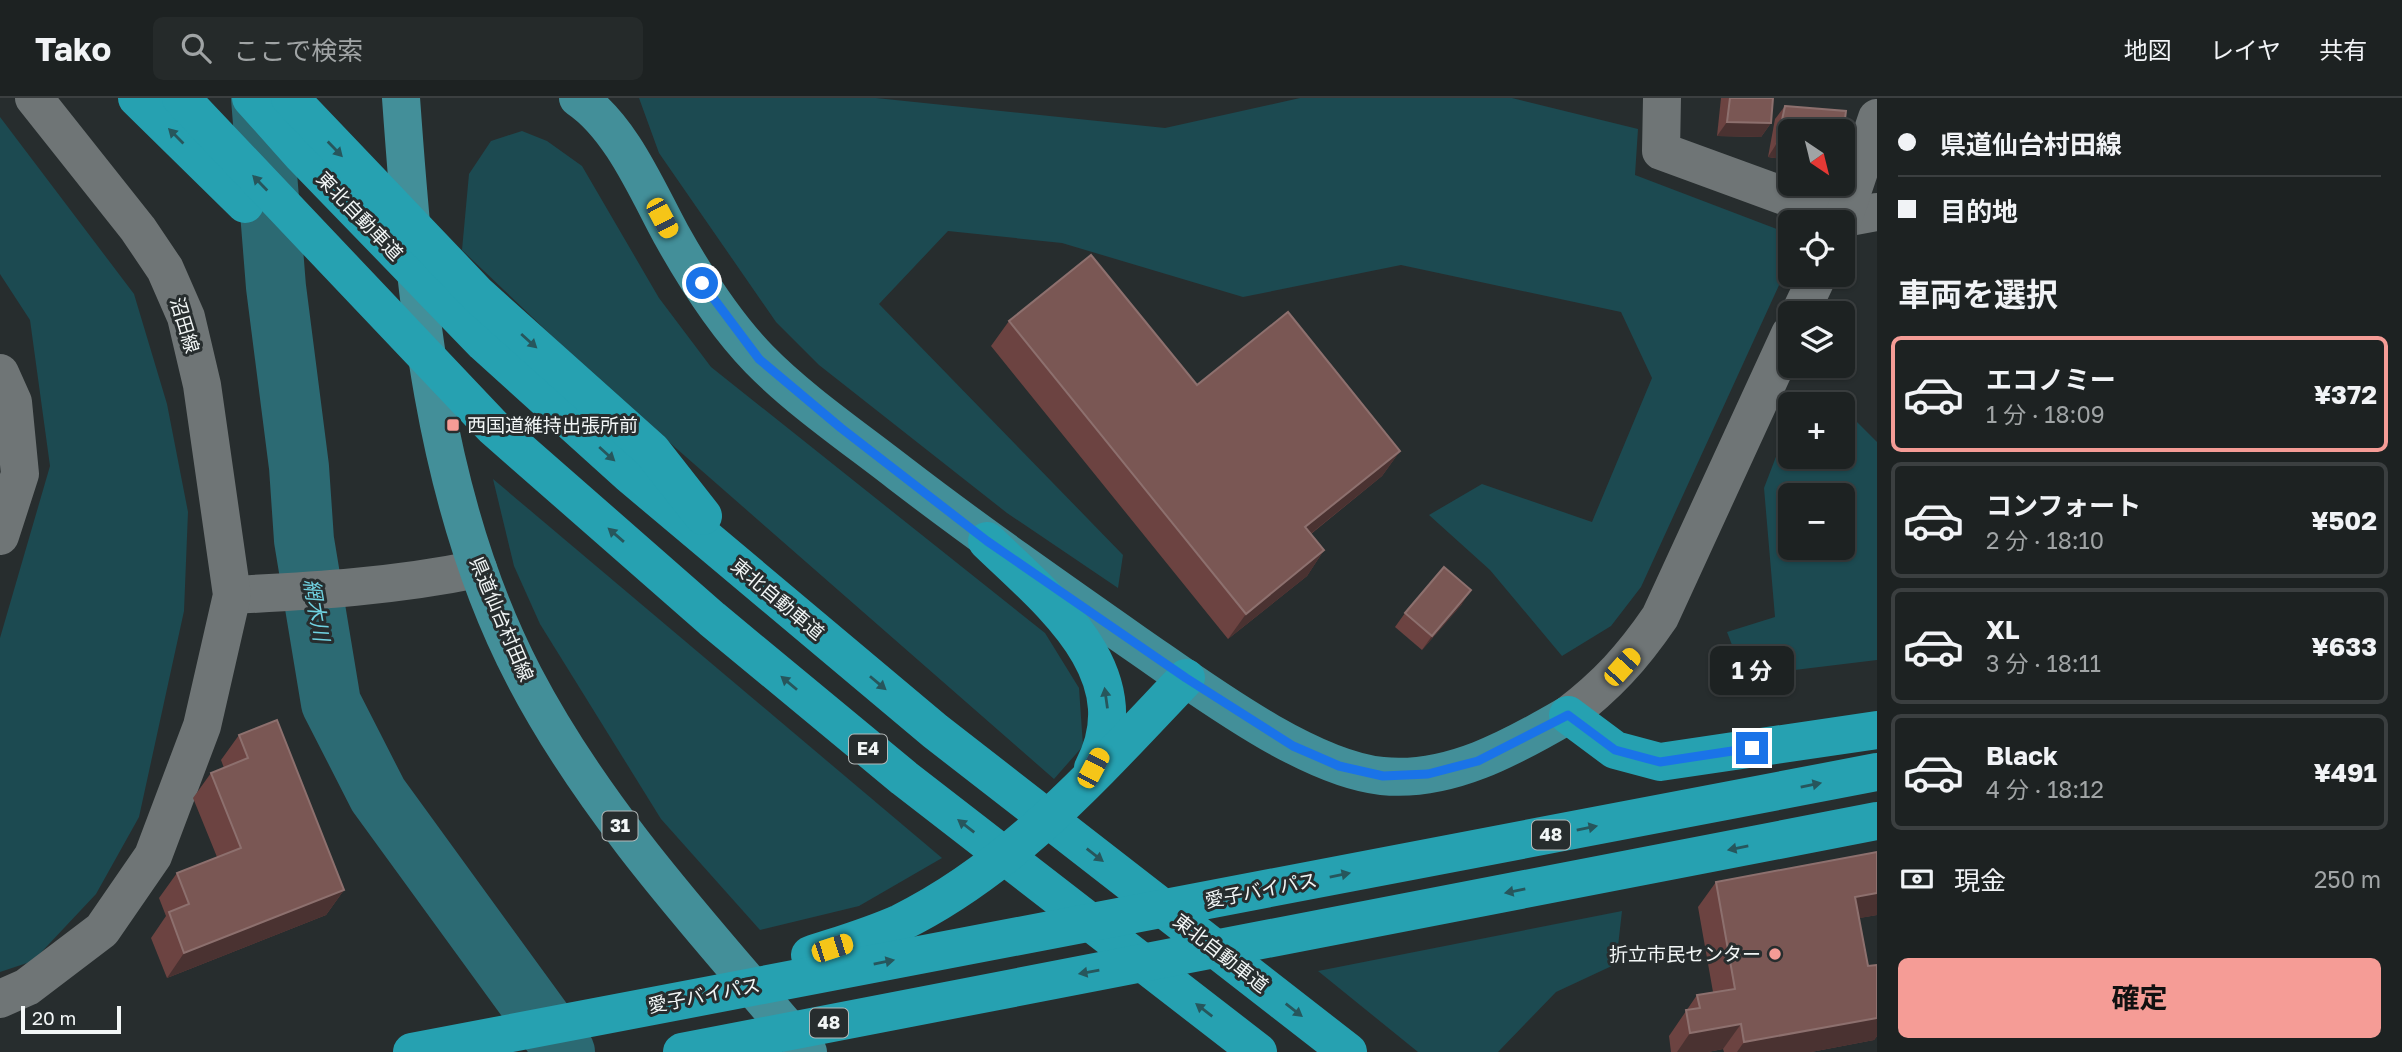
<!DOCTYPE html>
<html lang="ja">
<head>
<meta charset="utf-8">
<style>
  :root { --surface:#1d2222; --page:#252a2a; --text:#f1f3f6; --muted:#a0a4a5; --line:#3b3f40; --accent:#f59c96 }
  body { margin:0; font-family:"Golos Text","Noto Sans JP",sans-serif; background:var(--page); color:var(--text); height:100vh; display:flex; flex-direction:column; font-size:26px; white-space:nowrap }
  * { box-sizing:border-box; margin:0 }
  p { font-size:23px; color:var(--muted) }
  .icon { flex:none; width:38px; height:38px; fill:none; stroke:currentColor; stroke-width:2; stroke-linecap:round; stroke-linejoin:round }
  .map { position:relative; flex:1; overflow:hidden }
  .sheet { display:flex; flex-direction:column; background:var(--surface); width:525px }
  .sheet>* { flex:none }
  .hud { display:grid; align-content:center; height:154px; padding:0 21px; background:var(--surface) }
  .needle { width:46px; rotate:145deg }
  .tools { position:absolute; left:1778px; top:21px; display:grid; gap:14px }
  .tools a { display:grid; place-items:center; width:77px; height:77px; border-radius:10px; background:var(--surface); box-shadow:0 2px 5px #0004,0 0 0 2px var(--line); font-size:35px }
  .scale { position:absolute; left:21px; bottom:18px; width:100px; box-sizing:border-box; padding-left:7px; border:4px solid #f2f6f6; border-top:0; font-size:19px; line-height:24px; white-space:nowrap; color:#f2f6f6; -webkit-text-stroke:5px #272d2e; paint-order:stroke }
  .end { position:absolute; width:32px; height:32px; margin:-16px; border:9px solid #1a73e8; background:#fff; box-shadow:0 0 0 4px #fff }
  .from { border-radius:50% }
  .bubble { position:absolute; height:49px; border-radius:10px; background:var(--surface); box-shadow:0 2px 5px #0004,0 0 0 2px var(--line); font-size:23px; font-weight:700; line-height:49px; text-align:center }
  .car { position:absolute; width:21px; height:42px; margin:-21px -10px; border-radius:9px; box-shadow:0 0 5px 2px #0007; background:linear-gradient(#f5c518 24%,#345 0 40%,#f5c518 0 76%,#345 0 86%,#f5c518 0) }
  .hud b { display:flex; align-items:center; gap:24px; height:66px; font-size:26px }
  .hud b+b { border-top:2px solid var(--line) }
  .hud i { width:18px; height:18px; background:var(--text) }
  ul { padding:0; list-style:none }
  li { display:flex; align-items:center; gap:21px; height:116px; margin:0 14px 10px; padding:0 7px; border:4px solid var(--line); border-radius:10px }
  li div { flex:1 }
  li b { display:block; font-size:26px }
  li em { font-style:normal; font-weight:700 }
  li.selected { border-color:var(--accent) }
  li>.icon { width:63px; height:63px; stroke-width:1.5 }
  h2 { padding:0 21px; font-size:32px; line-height:84px }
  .pay { display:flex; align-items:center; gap:18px; height:77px; padding:0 21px; font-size:26px }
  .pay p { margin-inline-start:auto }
  .primary-button { display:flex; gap:14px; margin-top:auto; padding:14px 21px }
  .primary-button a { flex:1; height:80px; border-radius:10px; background:var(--accent); color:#111; font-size:28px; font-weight:700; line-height:80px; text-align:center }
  header { display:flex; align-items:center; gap:42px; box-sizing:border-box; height:98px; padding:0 35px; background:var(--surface); border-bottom:2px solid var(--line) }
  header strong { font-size:33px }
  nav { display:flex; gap:38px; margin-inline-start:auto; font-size:24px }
  .search { width:490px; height:63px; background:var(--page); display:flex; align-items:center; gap:18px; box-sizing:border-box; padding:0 24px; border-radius:10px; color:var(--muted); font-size:26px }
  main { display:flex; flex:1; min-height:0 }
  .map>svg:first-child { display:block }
  .green { fill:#1c4a51; fill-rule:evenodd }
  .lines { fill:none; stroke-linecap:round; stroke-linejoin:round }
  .river { stroke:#2c6a73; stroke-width:60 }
  .minor { stroke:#6f7576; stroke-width:38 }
  .major { stroke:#438f99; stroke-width:38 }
  .highway { stroke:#26a1b1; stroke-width:38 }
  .wall { fill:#6c4341 }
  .shaded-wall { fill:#4a3231 }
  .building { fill:#7a5754; stroke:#8d706e; stroke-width:2 }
  .oneway { fill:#27565c }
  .route { stroke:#1a73e8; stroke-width:9 }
  .poi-dot { fill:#f59c96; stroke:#272d2e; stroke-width:2.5 }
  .labels { text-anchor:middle; stroke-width:6; stroke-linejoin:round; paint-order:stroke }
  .shield { fill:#272d2e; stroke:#b5baba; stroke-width:2 }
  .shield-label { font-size:18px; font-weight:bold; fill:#f2f6f6 }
  .street-label { font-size:19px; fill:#f2f6f6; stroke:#272d2e }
  .poi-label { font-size:19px; fill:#f2f6f6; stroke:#272d2e; text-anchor:start }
  .water-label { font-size:21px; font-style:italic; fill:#70d2e1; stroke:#272d2e }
</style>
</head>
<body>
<header>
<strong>Tako</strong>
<div class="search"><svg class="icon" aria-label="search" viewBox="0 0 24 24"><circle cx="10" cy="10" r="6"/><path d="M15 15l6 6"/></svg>ここで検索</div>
<nav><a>地図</a><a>レイヤ</a><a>共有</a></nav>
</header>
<main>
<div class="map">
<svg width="1877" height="954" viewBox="0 0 1877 954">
  <rect width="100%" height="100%" fill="#272d2e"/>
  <g class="green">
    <path d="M639,0H876L1165,30L1300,0H1512L1638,31L1635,77L1790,136V163L1641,489L1611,528L1562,558L1490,472L1429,417L1482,386L1592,424L1652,280L1621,214L1401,167L1243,199L1062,145L948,133L879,206L1123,457L1118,490L1007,415L819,267L776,224L659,55Z"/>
    <path d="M0,19L134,196L167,306L188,414L184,513L139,719L96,796L33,863L0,874V540L50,368L30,222L0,176Z"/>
    <path d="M522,33L547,43L582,68L659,200L711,269L1045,535L1079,590L1083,648L1054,681L597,281L462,152L469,76L491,43Z"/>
    <path d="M1854,321L1877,344V562L1744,578L1727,534L1775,519L1764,390L1782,343L1790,341V359H1843V325ZM1790,397H1843V450H1790Z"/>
    <path d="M493,381L942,760L859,808L760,832L661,721L540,526L514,468Z"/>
    <path d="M1622,813L1616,866L1556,894L1498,954H1418L1318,873Z"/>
  </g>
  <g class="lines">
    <path class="river" d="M261,0L276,189L299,369L304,442L331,605L378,697L565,954"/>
    <g class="minor">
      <path d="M1662,0L1661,53L1844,120L1877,114"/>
      <path d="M1842,124L1877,20"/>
      <path d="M1800,215L1818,177"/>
      <path d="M0,275L13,304L20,376L0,438"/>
      <path d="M232,497C315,493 396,488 478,471"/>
      <path d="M1568,617C1607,587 1632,560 1660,519L1790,236"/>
      <path d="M0,901L27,889L102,832L153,758L202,628L232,497L202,287L186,219L165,171L138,131L34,0"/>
    </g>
    <g class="major">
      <path d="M401,0C415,195 432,402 524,578C597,718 707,835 808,954"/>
      <path d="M578,0C621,29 647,92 671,136C695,179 725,226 759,261C799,302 853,339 898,374C976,434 1056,490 1136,546C1200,590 1306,670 1382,678C1449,685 1513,649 1568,617"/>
    </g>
    <g class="highway">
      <path d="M137,0L245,106"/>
      <path d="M181,0L493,329L712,521L904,680L1258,954"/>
      <path d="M251,0L302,57L484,245L629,376L935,633L1348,954"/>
      <path d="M290,0L478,197L652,353L703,418"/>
      <path d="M987,443C1049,503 1143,575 1093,670"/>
      <path d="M1568,617L1615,652L1660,664L1877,632"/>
      <path d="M810,857C840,847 871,838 900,825C1014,769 1099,671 1186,580"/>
      <path d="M412,954L1877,674"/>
      <path d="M682,954L1877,723"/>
    </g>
  </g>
  <g class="wall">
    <path d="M1721,0H1773L1771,25L1761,39L1717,38Z"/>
    <path d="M1785,8L1790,33V62L1768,59L1775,21Z"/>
    <path d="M1009,223L1197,287L1400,353L1382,378L1311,436L1324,452L1307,478L1228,541L991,248Z"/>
    <path d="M1462,506L1422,552L1395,529L1405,515Z"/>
    <path d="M239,637L344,792L326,817L167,880L151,840L166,818L159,800L177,775L217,759L193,700L211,675L224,670L221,662Z"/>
    <path d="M1877,754V817L1859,820L1868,868L1877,867V938L1874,942L1811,954H1724L1723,951L1708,954H1671L1669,938L1697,897L1713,894L1698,809L1716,784Z"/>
  </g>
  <g class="shaded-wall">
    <path d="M1727,24L1771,25L1761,39L1717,38Z"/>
    <path d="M1777,45L1790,46V62L1768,59Z"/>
    <path d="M1400,353L1382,378L1288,454L1305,429Z"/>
    <path d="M1324,452L1307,478L1228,541L1246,516Z"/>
    <path d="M1471,492L1462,506L1422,552L1432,538Z"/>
    <path d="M344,792L326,817L167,880L184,855Z"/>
    <path d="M1877,795V817L1838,824L1855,799Z"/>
    <path d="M1877,920V938L1874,942L1811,954H1737L1744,944Z"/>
    <path d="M1741,926L1723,951L1708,954H1677L1690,935Z"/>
  </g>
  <g class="building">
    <path d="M1730,0H1773L1771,25L1727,24Z"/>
    <path d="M1785,8L1846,13L1843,37V33H1790V46L1777,45Z"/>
    <path d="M1091,157L1197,287L1288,214L1400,353L1305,429L1324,452L1246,516L1009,223Z"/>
    <path d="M1444,469L1471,492L1432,538L1405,515Z"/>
    <path d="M277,622L344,792L184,855L169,814L189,806L177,775L241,750L211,675L248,660L239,637Z"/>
    <path d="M1877,754V795L1855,799L1868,868L1877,867V920L1744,944L1741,926L1690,935L1686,912L1700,910L1697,897L1735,891L1716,784Z"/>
  </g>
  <defs><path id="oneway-solid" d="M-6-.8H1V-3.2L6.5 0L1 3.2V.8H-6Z" transform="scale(1.75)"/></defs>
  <g class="oneway">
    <use href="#oneway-solid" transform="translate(176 38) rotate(-135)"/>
    <use href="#oneway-solid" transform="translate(335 51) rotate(46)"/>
    <use href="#oneway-solid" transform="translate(260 85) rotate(-134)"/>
    <use href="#oneway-solid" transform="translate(529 243) rotate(42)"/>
    <use href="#oneway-solid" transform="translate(607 356) rotate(42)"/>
    <use href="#oneway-solid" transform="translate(616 437) rotate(-139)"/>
    <use href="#oneway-solid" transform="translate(789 585) rotate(-140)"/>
    <use href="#oneway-solid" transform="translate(878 585) rotate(40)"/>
    <use href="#oneway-solid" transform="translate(1106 600) rotate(-98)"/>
    <use href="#oneway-solid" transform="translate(1811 687) rotate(-11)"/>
    <use href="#oneway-solid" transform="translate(966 728) rotate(-142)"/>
    <use href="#oneway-solid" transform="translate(1587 730) rotate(-11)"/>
    <use href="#oneway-solid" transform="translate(1738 750) rotate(169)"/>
    <use href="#oneway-solid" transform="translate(1095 757) rotate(38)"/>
    <use href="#oneway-solid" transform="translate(1340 777) rotate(-11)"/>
    <use href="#oneway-solid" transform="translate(1515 793) rotate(169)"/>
    <use href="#oneway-solid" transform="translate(884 864) rotate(-11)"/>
    <use href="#oneway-solid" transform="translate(1089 874) rotate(170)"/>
    <use href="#oneway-solid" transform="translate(1204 912) rotate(-142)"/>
    <use href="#oneway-solid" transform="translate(1294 912) rotate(38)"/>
  </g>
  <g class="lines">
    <path class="route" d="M702,185L759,261L841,330L987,443L1186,580L1293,648L1339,668L1383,678L1428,676L1478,663L1568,617L1615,652L1660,664L1752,650"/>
  </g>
  <g class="poi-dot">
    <rect x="446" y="320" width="14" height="14" rx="3.5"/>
    <circle cx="1775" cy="856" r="7"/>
  </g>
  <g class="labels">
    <g class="shield">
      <rect x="849" y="636.5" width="38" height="29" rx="5"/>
      <rect x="602.5" y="713.5" width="35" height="29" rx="5"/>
      <rect x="1532" y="722.5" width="38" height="29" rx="5"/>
      <rect x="810" y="910.5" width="38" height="29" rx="5"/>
    </g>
    <g class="shield-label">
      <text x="868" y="657">E4</text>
      <text x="620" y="734">31</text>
      <text x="1551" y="743">48</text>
      <text x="829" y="931">48</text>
    </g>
    <g class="street-label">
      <text transform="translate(360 118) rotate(46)" y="7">東北自動車道</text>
      <text transform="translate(185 227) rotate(73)" y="7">沼田線</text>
      <text transform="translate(778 501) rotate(40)" y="7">東北自動車道</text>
      <text transform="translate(502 521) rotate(67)" y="7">県道仙台村田線</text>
      <text transform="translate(1261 792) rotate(-11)" y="7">愛子バイパス</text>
      <text transform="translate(1221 855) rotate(38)" y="7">東北自動車道</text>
      <text transform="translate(704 897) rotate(-11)" y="7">愛子バイパス</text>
    </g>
    <g class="poi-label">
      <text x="467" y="334">西国道維持出張所前</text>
      <text x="1761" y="863" text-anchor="end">折立市民センター</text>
    </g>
    <g class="water-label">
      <text transform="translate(316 512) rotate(80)" y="7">網木川</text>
    </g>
  </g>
</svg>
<div class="tools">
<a><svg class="needle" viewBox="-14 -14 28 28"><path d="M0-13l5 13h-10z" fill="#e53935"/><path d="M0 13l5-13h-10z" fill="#a0a4a5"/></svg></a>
<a><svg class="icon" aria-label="locate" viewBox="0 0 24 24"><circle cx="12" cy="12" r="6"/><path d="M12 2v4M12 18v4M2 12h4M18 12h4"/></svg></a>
<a><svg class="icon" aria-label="layers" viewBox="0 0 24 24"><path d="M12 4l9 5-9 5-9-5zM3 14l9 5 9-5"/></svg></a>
<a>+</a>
<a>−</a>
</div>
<div class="scale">20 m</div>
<i class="end from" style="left:702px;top:185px"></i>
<i class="end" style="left:1752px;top:650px"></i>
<div class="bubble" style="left:1710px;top:548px;width:84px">1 分</div>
<i class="car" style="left:662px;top:120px;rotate:152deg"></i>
<i class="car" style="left:1622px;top:569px;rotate:42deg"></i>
<i class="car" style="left:1093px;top:670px;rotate:28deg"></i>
<i class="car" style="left:832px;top:850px;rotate:72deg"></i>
</div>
<section class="sheet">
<div class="hud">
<b><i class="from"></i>県道仙台村田線</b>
<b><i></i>目的地</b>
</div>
<h2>車両を選択</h2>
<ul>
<li class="selected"><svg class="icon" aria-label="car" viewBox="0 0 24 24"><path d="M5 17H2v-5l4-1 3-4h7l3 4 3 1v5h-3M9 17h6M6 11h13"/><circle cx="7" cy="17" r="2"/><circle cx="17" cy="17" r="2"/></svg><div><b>エコノミー</b><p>1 分 · 18:09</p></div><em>¥372</em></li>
<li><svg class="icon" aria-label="car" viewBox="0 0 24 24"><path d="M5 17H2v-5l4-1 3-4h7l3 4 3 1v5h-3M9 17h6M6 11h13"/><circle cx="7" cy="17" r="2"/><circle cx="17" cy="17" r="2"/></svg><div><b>コンフォート</b><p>2 分 · 18:10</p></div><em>¥502</em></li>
<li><svg class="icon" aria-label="car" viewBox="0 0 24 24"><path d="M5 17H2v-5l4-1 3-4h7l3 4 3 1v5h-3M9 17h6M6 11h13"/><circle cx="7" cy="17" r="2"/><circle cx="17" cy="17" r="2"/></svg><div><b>XL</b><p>3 分 · 18:11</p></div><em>¥633</em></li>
<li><svg class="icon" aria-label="car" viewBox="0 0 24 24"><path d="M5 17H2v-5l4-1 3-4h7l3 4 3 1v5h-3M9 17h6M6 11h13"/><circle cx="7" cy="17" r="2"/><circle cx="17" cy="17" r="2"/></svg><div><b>Black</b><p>4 分 · 18:12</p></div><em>¥491</em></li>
</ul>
<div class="pay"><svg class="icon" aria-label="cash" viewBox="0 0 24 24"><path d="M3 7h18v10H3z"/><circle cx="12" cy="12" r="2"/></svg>現金<p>250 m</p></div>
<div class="primary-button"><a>確定</a></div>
</section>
</main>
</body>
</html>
